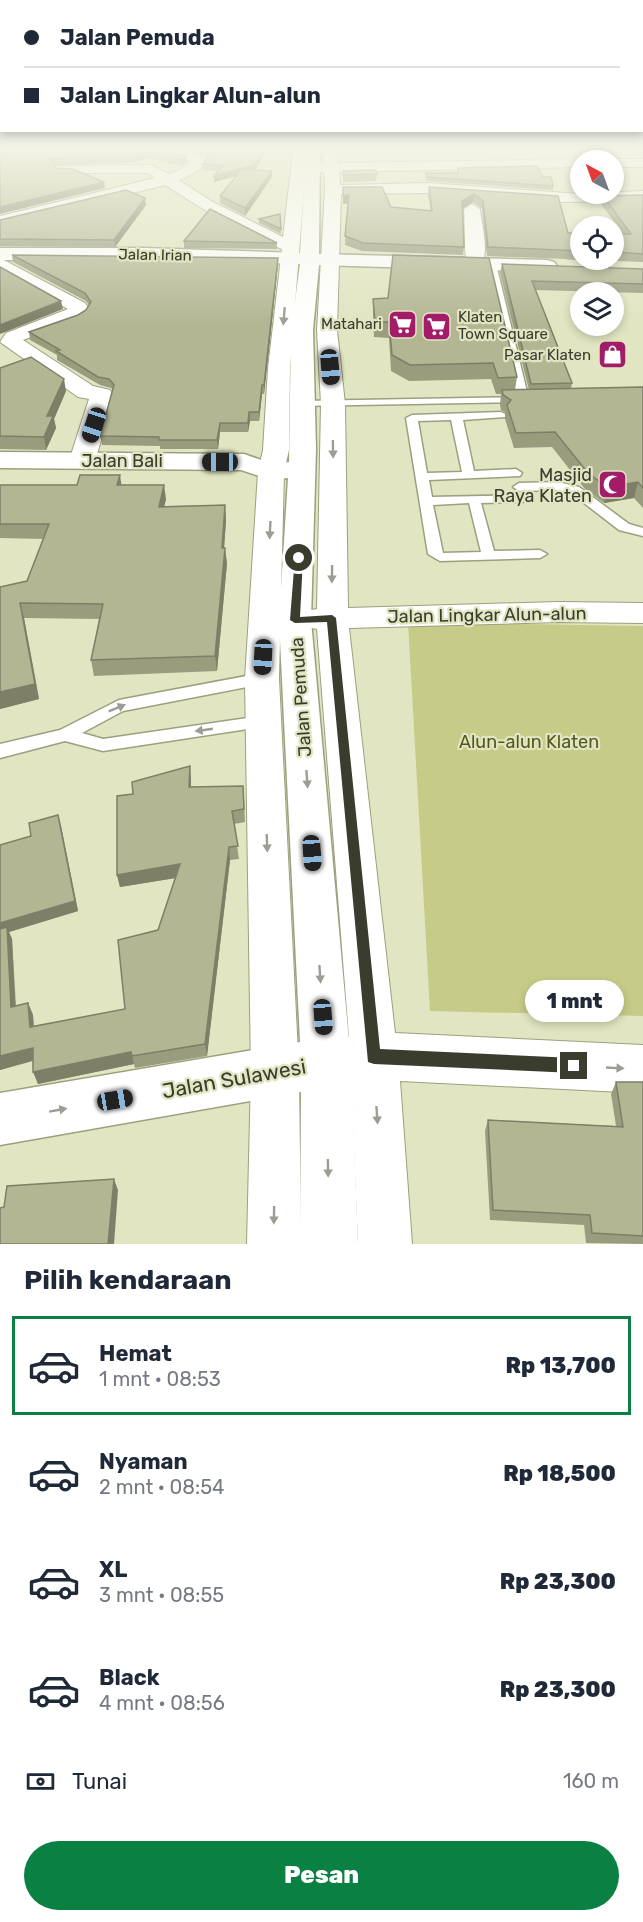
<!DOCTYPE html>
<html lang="id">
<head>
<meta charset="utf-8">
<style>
  :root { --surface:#fff; --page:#f2f2f3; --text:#1f2937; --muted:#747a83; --line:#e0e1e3; --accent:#0b8043 }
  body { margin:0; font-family:Rubik,sans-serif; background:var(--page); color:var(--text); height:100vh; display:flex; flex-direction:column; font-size:22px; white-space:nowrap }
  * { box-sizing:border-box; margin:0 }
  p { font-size:20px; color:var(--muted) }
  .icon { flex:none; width:33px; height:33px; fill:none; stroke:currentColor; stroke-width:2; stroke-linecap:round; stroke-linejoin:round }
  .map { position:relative; height:1244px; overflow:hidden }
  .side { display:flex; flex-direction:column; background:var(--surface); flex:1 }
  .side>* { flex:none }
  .guide { position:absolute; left:0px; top:0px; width:644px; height:132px; box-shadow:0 3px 9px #0003; display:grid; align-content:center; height:132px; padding:0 24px; background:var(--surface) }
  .needle { width:39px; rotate:319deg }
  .tools { position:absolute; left:570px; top:150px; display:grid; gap:12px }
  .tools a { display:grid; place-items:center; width:54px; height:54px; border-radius:50%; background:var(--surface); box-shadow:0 3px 9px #0003; font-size:30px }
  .end { position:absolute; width:27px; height:27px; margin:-14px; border:8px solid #3a3c2e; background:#fff; box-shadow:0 0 0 3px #fff }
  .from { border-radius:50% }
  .bubble { position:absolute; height:42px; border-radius:21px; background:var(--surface); box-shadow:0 3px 9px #0003; font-size:20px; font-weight:800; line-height:42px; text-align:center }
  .car { position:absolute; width:18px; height:36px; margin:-18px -9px; border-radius:8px; box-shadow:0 0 4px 2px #0007; background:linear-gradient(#222 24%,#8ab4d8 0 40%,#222 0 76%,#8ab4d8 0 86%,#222 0) }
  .guide b { display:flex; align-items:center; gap:21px; height:57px; font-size:22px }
  .guide b+b { border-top:2px solid var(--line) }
  .guide i { width:15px; height:15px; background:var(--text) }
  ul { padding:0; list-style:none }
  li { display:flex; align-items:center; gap:18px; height:99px; margin:0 12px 9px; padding:0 12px; border:3px solid transparent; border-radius:0px }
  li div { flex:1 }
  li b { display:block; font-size:22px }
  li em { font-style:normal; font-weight:800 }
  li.on { border-color:var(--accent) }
  li>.icon { width:54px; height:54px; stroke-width:1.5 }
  h2 { padding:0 24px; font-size:27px; line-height:72px }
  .pay { display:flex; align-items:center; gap:15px; height:66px; padding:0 24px; font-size:22px }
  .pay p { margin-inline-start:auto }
  .cta { display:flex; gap:12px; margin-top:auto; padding:12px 24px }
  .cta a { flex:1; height:69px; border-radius:36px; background:var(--accent); color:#fff; font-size:24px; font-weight:800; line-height:69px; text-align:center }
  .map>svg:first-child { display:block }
  .green { fill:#c6cc87 }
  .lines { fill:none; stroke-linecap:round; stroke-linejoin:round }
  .lane-casing { stroke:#9ca07e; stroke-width:3 }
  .street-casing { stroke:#9ca07e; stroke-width:2 }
  .secondary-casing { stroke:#9ca07e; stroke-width:3 }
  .lane { fill:#fff; fill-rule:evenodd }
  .street { fill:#fff; fill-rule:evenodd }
  .secondary { fill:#fff; fill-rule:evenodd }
  .wall { fill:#999d7e }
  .shaded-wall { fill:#7d7f67 }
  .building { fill:#b2b693; stroke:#7d7f67; stroke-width:1.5 }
  .oneway { fill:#9c9e96 }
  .route { fill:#3a3c2e }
  .labels { text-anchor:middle; stroke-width:4.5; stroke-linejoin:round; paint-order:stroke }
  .far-street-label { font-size:15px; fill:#3a3c2e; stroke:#e1e5c1 }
  .far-poi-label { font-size:15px; fill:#3a3c2e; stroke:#e1e5c1; text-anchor:end }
  .street-label { font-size:18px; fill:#3a3c2e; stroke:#e1e5c1 }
  .poi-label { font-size:18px; fill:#3a3c2e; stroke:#e1e5c1; text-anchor:end }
  .park-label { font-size:18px; fill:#54581b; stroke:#e1e5c1 }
  .near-street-label { font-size:21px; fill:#3a3c2e; stroke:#e1e5c1 }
</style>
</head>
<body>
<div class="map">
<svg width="643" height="1244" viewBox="0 0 643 1244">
  <rect width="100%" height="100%" fill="#e1e5c1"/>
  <path class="green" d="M408,622L643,626V1016L430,1011Z"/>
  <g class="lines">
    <defs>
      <g id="lane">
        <path d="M492,261L496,264L529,400L527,402L299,406L297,404L303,401L517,397L488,264Z"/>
        <path d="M501,412L507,415L505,417L463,420L474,471L516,469L522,473L520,476L429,480L432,497L528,495L529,498L523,502L481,503L494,551L540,550L547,554L540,558L440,561L428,554L406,418L412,415ZM451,420L462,472L427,473L418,421ZM469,503L481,552L443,553L433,505Z"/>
        <path d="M558,482L579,487L629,524L643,528V536L619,530L571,493L558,490L519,491L513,487L519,483Z"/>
        <path d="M262,673L268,675L270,679L268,683L123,711L82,733L103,739L262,716L268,718L270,722L268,726L103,751L65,741L0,758V744L60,730L119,700Z"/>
      </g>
      <g id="street">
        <path d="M163,151H184L207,157L209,160C201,170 191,176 179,180L211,201L283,237L293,151H307L290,368L289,450L284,472L279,679L299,1073L301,1244H247L251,1073L245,679L258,472L263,450L268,368L282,249C240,232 202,209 165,185L0,226V216L155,178L148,173H62L57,172L55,169L57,166L151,165L169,174L182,169L191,161L165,154Z"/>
        <path d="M323,151H337L338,163L580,159L585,160H580V167L339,172L340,185L429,183L580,194L643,191V201L557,202L429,193L341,194L337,330L345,404L348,608L558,602L643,603V623L558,622L349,628L395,1033L643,1045V1093L400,1081L412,1244H358L351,1082L337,1076L330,1059L337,1042L349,1037L317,629L300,626L295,619L300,612L317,609L321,404L317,330L325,189L324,172H313L306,168L308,165L324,163Z"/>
        <path d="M614,159H643V167H614V160H609Z"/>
        <path d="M472,204L480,209C482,225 490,254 480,268H468C464,262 465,220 464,209Z"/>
        <path d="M0,258L85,303L90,311C81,325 40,334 23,340L93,386L110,390L114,395L95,461L91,466L82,469L73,466L69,461L89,399L78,397L0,342L6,333L68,309L0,271Z"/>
      </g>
      <path id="secondary" d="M306,151H320L319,254L547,260L554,262L557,266L554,270L547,272L319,265L313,330L316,449L311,620L351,1063L358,1244H300L301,1092L0,1145V1093L300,1042L279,620L288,478L271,480L241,470L0,468V452L244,454L273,464L289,462L291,330L300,264L143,260H0V248H143L300,253Z"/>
    </defs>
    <use href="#lane" class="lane-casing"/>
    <use href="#street" class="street-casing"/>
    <use href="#secondary" class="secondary-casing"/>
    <use href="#lane" class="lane"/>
    <use href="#street" class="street"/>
    <use href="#secondary" class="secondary"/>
  </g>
  <g class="wall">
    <path d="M165,151L186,162L182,166L148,158L130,163L54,165L56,168L105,188L0,152Z"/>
    <path d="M190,151H266L255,170L272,171V177L245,216L220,203V196L237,176L214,182V176L218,171L202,170V164L209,156Z"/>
    <path d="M343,171L377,174L376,181L343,182Z"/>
    <path d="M426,173L543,177L553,186V190L426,181Z"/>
    <path d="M343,187L391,207L431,211L428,195L429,187L558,196L568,233H580V260H614V234H623L601,204L603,196L643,195V262L487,256L482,209L473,202L463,208L464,247L463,255L362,251L345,245L348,203L343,204Z"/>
    <path d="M146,205L115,247L0,246V220Z"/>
    <path d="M280,214L281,234L259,223V219Z"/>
    <path d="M184,241L277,243V249L184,248Z"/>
    <path d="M12,255L278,265L264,394H262L259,421H250L248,432H220L218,449H160V446L102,445L100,436L113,390L111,388L100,385L57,360V355L30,340L29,332L78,315L86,310L89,305L86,301L13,262Z"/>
    <path d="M502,264L643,269V293L535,290L572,383L571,389L643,387V508L634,498L604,503L585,489L552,447L514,448L505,419V412L501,410L500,405L501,394H496L491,379L409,381L391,371L389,338L374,337L373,314V299L388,298L517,377L515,390H529L500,273Z"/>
    <path d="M0,368L66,391L54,419L56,428L46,450L0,449Z"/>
    <path d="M0,485H121L166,499L164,506L225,505L226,520L224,548L227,563L217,671L94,676L91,660L99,619L24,618L39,699L0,709V587L27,581L44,539L0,538Z"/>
    <path d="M191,779V787L244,799L245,822L234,824L239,859L230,860L207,1056L135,1068L134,1064L38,1084L33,1061L0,1070V845L31,836L61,826L78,911L9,932L12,939L16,1006L28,1003L33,1015L34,1026L125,1009L158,930L175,878L120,887L117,875L133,794Z"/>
    <path d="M616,1082H643V1244L586,1243L584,1225L490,1220L485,1131L488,1120L616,1126L611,1094Z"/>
  </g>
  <g class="shaded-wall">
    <path d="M262,151H266L254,171L214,182V176Z"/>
    <path d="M147,152L148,158L130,163L129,157Z"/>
    <path d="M186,156V162L182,166V160Z"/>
    <path d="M272,171V177L245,216V208Z"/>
    <path d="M104,182L105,188L0,214V207Z"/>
    <path d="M474,194L473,202L462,209V201Z"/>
    <path d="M349,195V203L343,204V196Z"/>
    <path d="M145,198L146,205L115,247L114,240Z"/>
    <path d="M278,258V265L264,394V385Z"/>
    <path d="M61,301L63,309L0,334V325Z"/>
    <path d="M64,379L66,391L54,419L56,428L46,450L44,437L47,416Z"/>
    <path d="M262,385V394L259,421V412Z"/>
    <path d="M249,412L250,421L248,432V423Z"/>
    <path d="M220,423V432L218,449L217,440Z"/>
    <path d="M120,475L122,489L117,485Z"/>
    <path d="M638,482L634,498L604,503L607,487Z"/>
    <path d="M164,485L166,499L161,521L159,507Z"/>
    <path d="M225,505L226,520L223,563L222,548Z"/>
    <path d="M225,548L227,563L217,671L215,656Z"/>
    <path d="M20,603L24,618L39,699L0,709V692Z"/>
    <path d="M190,766L191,779V800L189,787Z"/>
    <path d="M58,815L61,826L78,911L9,932L12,939L16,1019L11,1007L0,935V923Z"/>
    <path d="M229,847L230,860L207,1056L205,1044Z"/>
    <path d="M180,864L182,877L120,887L117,875Z"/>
    <path d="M28,1003L33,1015L34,1039L30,1027Z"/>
    <path d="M33,1048L38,1059L0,1070V1056Z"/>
    <path d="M131,1052L134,1064L38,1084L33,1072Z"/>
    <path d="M114,1179L118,1190L114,1244H108Z"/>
  </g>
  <g class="building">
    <path d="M5,151H165L186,156L182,160L147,152L129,157L47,159L53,161L56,168L73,169L104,182L0,207V152Z"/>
    <path d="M209,151H262L254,165L214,176L223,165L202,164L211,154Z"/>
    <path d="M537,166L543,177H551L553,186L427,177L426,173H458V168Z"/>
    <path d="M242,169L272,171L245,208L220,196Z"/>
    <path d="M375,170L377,174L343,175V171Z"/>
    <path d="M343,187H382L391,207L432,211L429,187L558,196L568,233H580V251L488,247L483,201L474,194L462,201L464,247L363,243L345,236L349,195L343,196Z"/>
    <path d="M126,190L145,198L114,240L0,239V220Z"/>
    <path d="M643,195V254L614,252V234H631L603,196Z"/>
    <path d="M210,209L277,243L184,241Z"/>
    <path d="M280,214L281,229L259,219Z"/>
    <path d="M12,255L278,258L264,385H262L259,412H249L248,423H220L217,440H159V437L100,436L114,385L109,379L98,377L56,351L60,350L29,332L78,315L86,310L91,302L85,293Z"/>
    <path d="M393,255L489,258L517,377L498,378L493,363L410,365L392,355L389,322H375L373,299L388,298Z"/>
    <path d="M502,264L643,269V284L532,281L572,383L531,384Z"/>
    <path d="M0,267L61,301L0,325Z"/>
    <path d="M31,357L64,379L47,416H53L44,437L0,436V368Z"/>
    <path d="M643,387V488L638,482L607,487L588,473L555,432L516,433L507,405L511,400L503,395L502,390Z"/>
    <path d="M80,475H120L117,485H164L159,507L225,505L222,548H225L215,656L91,660L103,604L20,603L35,684L0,692V587L27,581L49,524H0V485H77Z"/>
    <path d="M190,766L189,787L243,786L244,809L232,811L238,846L229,847L205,1044L132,1056L131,1052L33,1072V1048L0,1056V929L7,927L11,1007L28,1003L30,1027L125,1009L118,940L158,930L180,864L117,875V796L133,794L132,782Z"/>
    <path d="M58,815L75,901L0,923V845L31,836L29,823Z"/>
    <path d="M616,1082H643V1236L592,1233L590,1215L493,1210L488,1120L623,1127Z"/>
    <path d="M114,1179L108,1244H0V1208L4,1207L7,1186Z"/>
  </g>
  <defs><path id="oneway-solid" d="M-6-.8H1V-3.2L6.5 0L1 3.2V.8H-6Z" transform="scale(1.5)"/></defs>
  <g class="oneway">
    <use href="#oneway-solid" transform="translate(284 316) rotate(95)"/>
    <use href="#oneway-solid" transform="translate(333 449) rotate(89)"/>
    <use href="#oneway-solid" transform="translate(270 530) rotate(93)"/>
    <use href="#oneway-solid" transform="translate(332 574) rotate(91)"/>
    <use href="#oneway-solid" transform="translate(117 708) rotate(-22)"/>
    <use href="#oneway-solid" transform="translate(204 730) rotate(172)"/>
    <use href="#oneway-solid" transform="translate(307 779) rotate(86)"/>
    <use href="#oneway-solid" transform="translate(267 843) rotate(88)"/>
    <use href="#oneway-solid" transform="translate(320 974) rotate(86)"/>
    <use href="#oneway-solid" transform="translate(615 1068) rotate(3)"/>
    <use href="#oneway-solid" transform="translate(58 1110) rotate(-10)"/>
    <use href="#oneway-solid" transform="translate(377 1115) rotate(86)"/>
    <use href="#oneway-solid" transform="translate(328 1168) rotate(89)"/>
    <use href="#oneway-solid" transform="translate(274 1215) rotate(91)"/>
  </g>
  <linearGradient id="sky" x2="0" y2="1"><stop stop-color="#abacd9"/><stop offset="0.46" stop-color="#f2f3e3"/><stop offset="1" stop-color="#f2f3e3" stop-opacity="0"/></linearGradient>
  <rect width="643" height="325" fill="url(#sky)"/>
  <path class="route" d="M295,556L303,558L300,617L332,615L336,618L380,1049L574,1058L579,1061L581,1066L579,1071L574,1073L374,1064L368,1062L327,622L295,623L290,620Z"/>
  <defs>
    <symbol id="supermarket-square" viewBox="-11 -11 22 22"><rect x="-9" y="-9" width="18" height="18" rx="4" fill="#a31c68" stroke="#e1e5c1"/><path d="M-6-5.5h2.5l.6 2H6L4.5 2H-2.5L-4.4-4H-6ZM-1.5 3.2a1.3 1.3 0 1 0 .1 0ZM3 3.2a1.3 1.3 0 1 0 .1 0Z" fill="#fff"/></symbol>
    <symbol id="shop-square" viewBox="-11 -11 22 22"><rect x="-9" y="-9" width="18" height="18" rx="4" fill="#a31c68" stroke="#e1e5c1"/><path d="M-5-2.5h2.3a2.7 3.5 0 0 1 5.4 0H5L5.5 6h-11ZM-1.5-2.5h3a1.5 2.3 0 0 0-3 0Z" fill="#fff"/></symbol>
    <symbol id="mosque-square" viewBox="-11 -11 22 22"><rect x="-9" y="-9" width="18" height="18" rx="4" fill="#a31c68" stroke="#e1e5c1"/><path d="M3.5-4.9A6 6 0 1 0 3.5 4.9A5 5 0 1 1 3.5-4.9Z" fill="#fff"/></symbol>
  </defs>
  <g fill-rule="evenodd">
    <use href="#supermarket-square" x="386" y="308" width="33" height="33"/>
    <use href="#supermarket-square" x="420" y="310" width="33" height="33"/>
    <use href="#shop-square" x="596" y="338" width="33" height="33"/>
    <use href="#mosque-square" x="596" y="468" width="33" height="33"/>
  </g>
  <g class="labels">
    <g class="far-street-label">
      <text transform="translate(155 255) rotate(1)" y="5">Jalan Irian</text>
    </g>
    <g class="far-poi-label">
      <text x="458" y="322" text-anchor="start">Klaten<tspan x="458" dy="17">Town Square</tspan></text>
      <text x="382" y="329">Matahari</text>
      <text x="591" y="360">Pasar Klaten</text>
    </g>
    <g class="street-label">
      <text x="122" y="467">Jalan Bali</text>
      <text transform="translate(487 615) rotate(-1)" y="6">Jalan Lingkar Alun-alun</text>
      <text transform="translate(301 697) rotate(-94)" y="6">Jalan Pemuda</text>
    </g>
    <g class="poi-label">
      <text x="592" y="481">Masjid<tspan x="592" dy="21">Raya Klaten</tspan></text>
    </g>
    <g class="park-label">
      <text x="529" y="748">Alun-alun Klaten</text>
    </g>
    <g class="near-street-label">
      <text transform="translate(234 1079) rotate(-10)" y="7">Jalan Sulawesi</text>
    </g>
  </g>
</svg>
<div class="tools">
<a><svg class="needle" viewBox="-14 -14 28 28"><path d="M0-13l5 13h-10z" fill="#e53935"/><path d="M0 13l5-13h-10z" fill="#747a83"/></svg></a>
<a><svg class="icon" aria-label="locate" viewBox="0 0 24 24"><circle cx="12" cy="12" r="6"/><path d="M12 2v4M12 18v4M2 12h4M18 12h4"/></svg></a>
<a><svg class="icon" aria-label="layers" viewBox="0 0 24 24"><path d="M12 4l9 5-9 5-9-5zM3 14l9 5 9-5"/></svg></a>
</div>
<i class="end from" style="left:299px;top:558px"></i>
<i class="end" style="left:574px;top:1066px"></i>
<div class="bubble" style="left:525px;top:980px;width:99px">1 mnt</div>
<i class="car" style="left:330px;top:367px;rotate:175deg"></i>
<i class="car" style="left:94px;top:425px;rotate:198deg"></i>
<i class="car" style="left:220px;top:462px;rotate:270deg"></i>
<i class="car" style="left:263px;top:657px;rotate:183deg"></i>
<i class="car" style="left:312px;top:853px;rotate:176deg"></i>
<i class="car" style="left:323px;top:1017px;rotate:176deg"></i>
<i class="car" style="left:115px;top:1100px;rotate:80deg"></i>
<div class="guide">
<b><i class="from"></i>Jalan Pemuda</b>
<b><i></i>Jalan Lingkar Alun-alun</b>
</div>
</div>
<section class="side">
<h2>Pilih kendaraan</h2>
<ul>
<li class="on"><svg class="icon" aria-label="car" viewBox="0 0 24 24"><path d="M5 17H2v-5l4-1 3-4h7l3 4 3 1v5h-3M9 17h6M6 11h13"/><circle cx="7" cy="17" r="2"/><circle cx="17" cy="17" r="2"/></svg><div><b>Hemat</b><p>1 mnt · 08:53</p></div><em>Rp 13,700</em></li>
<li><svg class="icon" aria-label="car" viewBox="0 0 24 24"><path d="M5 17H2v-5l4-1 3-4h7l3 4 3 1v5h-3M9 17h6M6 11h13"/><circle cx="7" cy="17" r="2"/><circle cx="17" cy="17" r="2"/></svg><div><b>Nyaman</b><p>2 mnt · 08:54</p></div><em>Rp 18,500</em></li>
<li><svg class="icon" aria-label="car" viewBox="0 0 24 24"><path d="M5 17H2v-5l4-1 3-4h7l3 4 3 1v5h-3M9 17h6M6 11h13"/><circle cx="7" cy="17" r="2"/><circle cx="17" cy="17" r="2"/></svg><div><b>XL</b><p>3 mnt · 08:55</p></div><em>Rp 23,300</em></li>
<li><svg class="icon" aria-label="car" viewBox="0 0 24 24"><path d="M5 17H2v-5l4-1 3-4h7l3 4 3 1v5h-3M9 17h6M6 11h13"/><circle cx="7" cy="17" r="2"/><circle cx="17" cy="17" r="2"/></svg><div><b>Black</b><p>4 mnt · 08:56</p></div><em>Rp 23,300</em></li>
</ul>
<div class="pay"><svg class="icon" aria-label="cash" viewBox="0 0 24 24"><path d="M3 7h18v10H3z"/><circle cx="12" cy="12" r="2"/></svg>Tunai<p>160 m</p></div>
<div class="cta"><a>Pesan</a></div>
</section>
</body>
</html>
